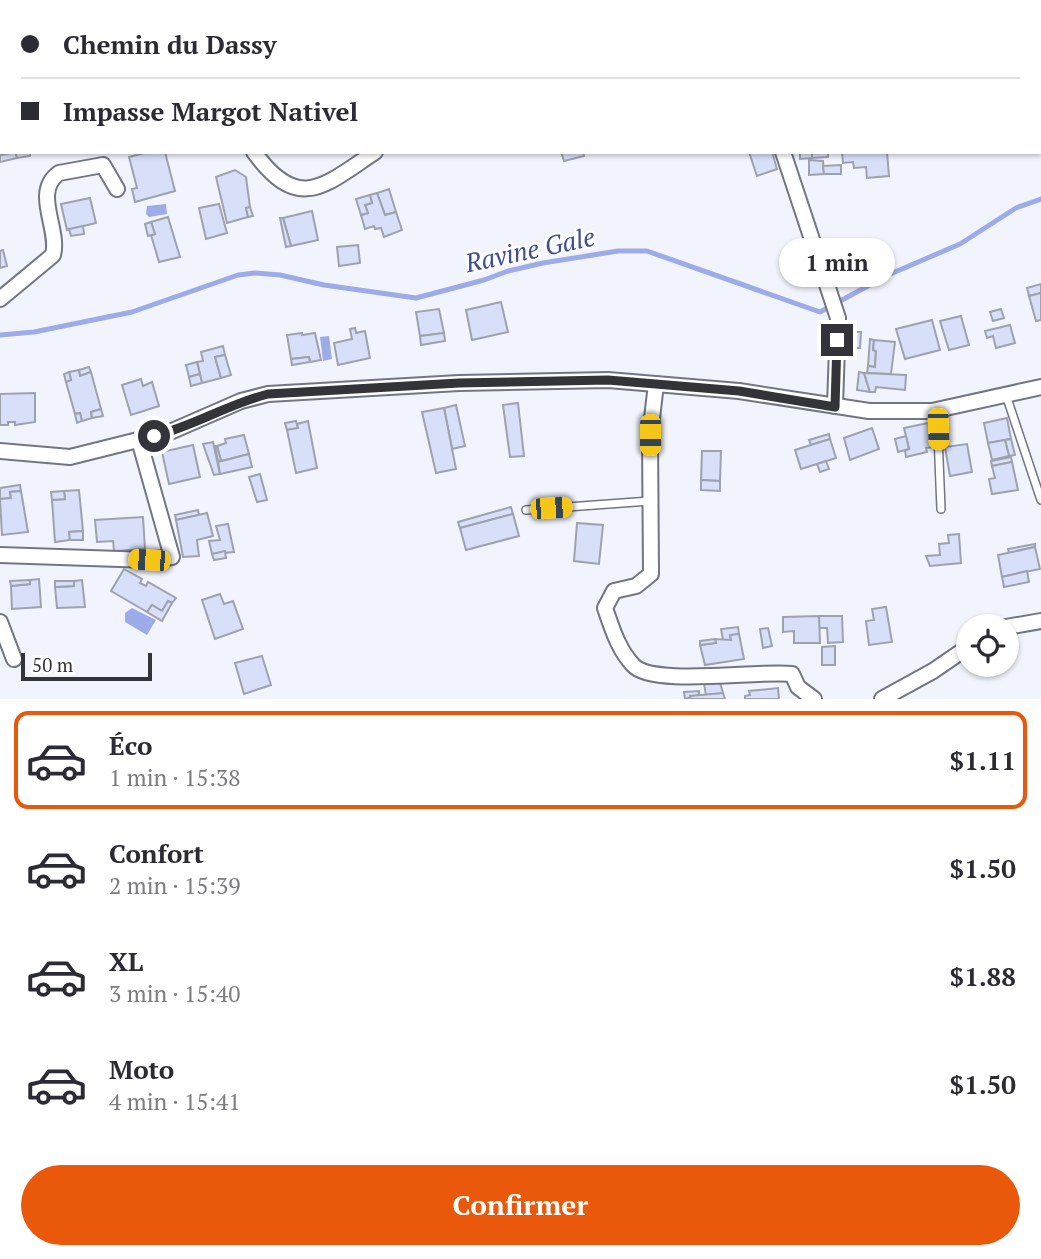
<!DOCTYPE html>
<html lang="fr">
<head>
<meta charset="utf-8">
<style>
  :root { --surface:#fff; --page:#f2f2f3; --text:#2b2b33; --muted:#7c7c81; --line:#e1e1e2; --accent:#ea580c }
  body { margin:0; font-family:"PT Serif",serif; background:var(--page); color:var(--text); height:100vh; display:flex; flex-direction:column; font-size:26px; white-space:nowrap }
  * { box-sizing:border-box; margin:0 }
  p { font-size:23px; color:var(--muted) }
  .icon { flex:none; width:38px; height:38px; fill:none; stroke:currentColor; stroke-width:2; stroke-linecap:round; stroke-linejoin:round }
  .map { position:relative; height:699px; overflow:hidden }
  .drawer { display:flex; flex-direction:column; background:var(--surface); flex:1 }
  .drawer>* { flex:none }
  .guide { position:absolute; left:0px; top:0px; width:1041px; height:154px; box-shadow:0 2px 5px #0004; display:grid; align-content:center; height:154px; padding:0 21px; background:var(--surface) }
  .controls { position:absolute; left:956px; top:614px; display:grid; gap:14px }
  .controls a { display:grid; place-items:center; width:63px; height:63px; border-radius:50%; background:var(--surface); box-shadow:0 2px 5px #0004; font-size:35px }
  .scale { position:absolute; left:21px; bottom:18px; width:131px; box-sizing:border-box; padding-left:7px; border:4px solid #33343a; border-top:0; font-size:19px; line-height:24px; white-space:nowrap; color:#33343a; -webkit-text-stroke:5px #fff; paint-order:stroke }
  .end { position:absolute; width:32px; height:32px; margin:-16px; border:9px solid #33343a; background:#fff; box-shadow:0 0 0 4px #fff }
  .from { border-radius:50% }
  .bubble { position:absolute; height:49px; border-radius:24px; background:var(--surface); box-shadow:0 2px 5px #0004; font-size:23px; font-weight:600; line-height:49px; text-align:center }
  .car { position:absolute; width:21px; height:42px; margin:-21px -10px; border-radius:9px; box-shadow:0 0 5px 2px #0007; background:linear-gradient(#f5c518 24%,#345 0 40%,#f5c518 0 76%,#345 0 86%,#f5c518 0) }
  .guide b { display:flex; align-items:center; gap:24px; height:66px; font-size:26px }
  .guide b+b { border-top:2px solid var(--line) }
  .guide i { width:18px; height:18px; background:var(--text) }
  ul { padding:12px 0 0; list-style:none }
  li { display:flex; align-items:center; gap:21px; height:98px; margin:0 14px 10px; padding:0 7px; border:4px solid transparent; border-radius:14px }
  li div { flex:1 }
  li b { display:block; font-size:26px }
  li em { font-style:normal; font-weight:600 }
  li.selected { border-color:var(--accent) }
  li>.icon { width:63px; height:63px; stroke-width:1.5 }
  .cta { display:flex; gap:14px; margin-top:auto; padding:14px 21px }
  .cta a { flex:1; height:80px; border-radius:42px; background:var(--accent); color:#fff; font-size:28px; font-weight:600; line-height:80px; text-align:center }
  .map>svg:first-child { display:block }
  .water { fill:#9dabe8 }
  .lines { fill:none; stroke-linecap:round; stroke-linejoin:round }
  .stream { stroke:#9dabe8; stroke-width:5 }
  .building { fill:#d8dff8; stroke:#9ea2af; stroke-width:2 }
  .service-casing { stroke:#727682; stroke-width:10 }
  .minor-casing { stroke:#727682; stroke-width:18 }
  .service { stroke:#fff; stroke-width:7 }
  .minor { stroke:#fff; stroke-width:14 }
  .route { stroke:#33343a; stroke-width:9 }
  .labels { text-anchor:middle; stroke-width:5; stroke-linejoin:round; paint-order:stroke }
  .water-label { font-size:26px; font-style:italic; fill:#404c94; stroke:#fff }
</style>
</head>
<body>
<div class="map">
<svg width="1041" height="699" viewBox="0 0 1041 699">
  <rect width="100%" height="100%" fill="#f2f4fd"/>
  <g class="water">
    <path d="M166,204L167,214L149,217L146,214L147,206Z"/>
    <path d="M329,336L332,359L323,361L320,337Z"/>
    <path d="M132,608L156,620L147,635L125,622V613Z"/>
  </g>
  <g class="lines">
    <path class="stream" d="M0,335L34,332L132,312L238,275L255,273L280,275L324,285L416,298L484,280L508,271L543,263L618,251H647L820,312L888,275L960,244L1016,208L1041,199"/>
  </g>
  <g class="building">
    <path d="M143,0H178L179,2H144Z"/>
    <path d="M868,0H898V2H869Z"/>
    <path d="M2,3V30H0V4Z"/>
    <path d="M0,121H2V152H12L0,155Z"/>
    <path d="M15,152H30V156L17,158Z"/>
    <path d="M15,152L17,158L0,162V155Z"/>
    <path d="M148,152H165L175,191L135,202L132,189L137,188L129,157Z"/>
    <path d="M561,152H583L584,156L564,161Z"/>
    <path d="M749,152H772L777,169L757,176Z"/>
    <path d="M812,152V158L800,159V153Z"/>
    <path d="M812,152H828V157L812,158Z"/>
    <path d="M842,152H887L889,176L867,178L866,167L854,168L853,162L843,163Z"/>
    <path d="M809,160L823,161L824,174L809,175Z"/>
    <path d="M841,165V174H824L823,166Z"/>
    <path d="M235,170L246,177L250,207L246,208L248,217L227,223L216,177Z"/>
    <path d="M389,189L396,212L385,215L377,193Z"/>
    <path d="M377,193L385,215L396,212L402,230L384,237L381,228L375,229L374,226L365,229L361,215L368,213L365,205L372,203L370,195Z"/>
    <path d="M370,195L372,203L365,205L368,213L361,215L356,199Z"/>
    <path d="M90,198L96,223L67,230L61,204Z"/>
    <path d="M219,204L227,233L206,239L199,208Z"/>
    <path d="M250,207L253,216L248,217L246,208Z"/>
    <path d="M312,211L318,240L291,246L283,218Z"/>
    <path d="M168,217L180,257L159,262L151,235L155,234L151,222Z"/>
    <path d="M280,218H283L291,246L286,247Z"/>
    <path d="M151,222L155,234L148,236L145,224Z"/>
    <path d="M83,226L84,234L71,236L69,229Z"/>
    <path d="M358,245L360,263L339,266L337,247Z"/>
    <path d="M3,250L7,266L0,268V251Z"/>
    <path d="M1041,284V293L1029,296L1027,288Z"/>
    <path d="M1041,293V320L1036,321L1029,296Z"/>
    <path d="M501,302L508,332L472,340L466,310Z"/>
    <path d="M439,309L444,333L420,336L416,312Z"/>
    <path d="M1001,309L1004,318L993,321L990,312Z"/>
    <path d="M961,316L969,345L949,350L940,321Z"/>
    <path d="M932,320L940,350L905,359L896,329Z"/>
    <path d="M1010,325L1015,343L996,348L993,336L987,338L985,331Z"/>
    <path d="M355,328L356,333L365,331L370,358L338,365L334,343L352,339L350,329Z"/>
    <path d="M847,332H861L860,348H847Z"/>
    <path d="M302,333V335L315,333L321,360L310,362L309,357L291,359L287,335Z"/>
    <path d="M444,333L445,341L421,345L420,336Z"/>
    <path d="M870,339L874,340L873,350L876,351L875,367L868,366Z"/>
    <path d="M874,340L895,342L891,374L867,373L868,366L875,367L876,351L873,350Z"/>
    <path d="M223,346L225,355L215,357L221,378L202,383L197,362L203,361L201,352Z"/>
    <path d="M225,355L231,375L221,378L215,357Z"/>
    <path d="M309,357L310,362L292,365L291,359Z"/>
    <path d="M197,362L200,374L189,377L186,365Z"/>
    <path d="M89,367L91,372L80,376L79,370Z"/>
    <path d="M79,370L80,376L91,372L101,409L91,412L92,418L82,421L80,413L75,414L66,382L71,380L69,372Z"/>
    <path d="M69,372L71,380L66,382L64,374Z"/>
    <path d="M859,372L864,373L870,392L857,390Z"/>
    <path d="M864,373L906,375L905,390L876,387L875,392H870Z"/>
    <path d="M200,374L202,383L191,386L189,377Z"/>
    <path d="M141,379L143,386L152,382L159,406L131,415L122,385Z"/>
    <path d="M35,393V422L15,425V422H8V425H0V394Z"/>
    <path d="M518,403L524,456L510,457L503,405Z"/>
    <path d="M456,405L465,446L452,449L444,408Z"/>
    <path d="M444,408L456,469L436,473L422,412Z"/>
    <path d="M101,409L103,416L92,418L91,412Z"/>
    <path d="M80,413L82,421L77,423L75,414Z"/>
    <path d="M1007,418L1011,439L988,443L984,423Z"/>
    <path d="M296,421L298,428L287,430L285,423Z"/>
    <path d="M308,421L317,468L296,473L287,430L298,428L297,424Z"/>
    <path d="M928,423L934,447L926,448L927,452L906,457L905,450L909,449L904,428Z"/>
    <path d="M872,428L879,449L850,460L844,438Z"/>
    <path d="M829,434L830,439L811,445L809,440Z"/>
    <path d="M244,435L249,454L221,461L217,446L226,443L225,439Z"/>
    <path d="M906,436L909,449L898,452L895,439Z"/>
    <path d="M830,439L836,458L801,469L795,450Z"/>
    <path d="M1011,439L1015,455L1009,456L1005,440Z"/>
    <path d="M1005,440L1009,456L992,460L988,443Z"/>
    <path d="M213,442L220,474L214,475L203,444Z"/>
    <path d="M967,444L972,472L950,476L945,447Z"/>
    <path d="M193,445L200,477L169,484L162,452Z"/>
    <path d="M215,446H217L221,461L218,462Z"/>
    <path d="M702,451H721L720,481L701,480Z"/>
    <path d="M249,454L252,467L220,474L218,462Z"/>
    <path d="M1011,457L1012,462L992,466L991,461Z"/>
    <path d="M826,461L829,469L820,472L817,464Z"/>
    <path d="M1012,462L1018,490L992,494L989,479L995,478L992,466Z"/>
    <path d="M260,474L267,500L257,502L249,477Z"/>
    <path d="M701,480L720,481V491L701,490Z"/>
    <path d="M20,485L21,491L10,492L11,498L0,499V488Z"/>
    <path d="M79,490L83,531L69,532L70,540L55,542L52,500L65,499L64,491Z"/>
    <path d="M21,491L28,532L2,535L0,499L11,498L10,492Z"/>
    <path d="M64,491L65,499L52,500L51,492Z"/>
    <path d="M511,507L513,514L460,528L458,522Z"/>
    <path d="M198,510L199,515L176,520L175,515Z"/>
    <path d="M207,513L213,536L197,540L199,556L183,557L176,520Z"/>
    <path d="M513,514L519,536L466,550L460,528Z"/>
    <path d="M143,517L145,549L114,551L113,541L97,542L95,520Z"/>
    <path d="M577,523L603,525L599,564L574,561Z"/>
    <path d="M228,524L234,552L212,554L209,541L220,540L216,526Z"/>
    <path d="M83,531V540H70L69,532Z"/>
    <path d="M959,534L961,563L930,566L926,556L940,555L939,544L949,543L948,535Z"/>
    <path d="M1035,544V547L1009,553L1008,549Z"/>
    <path d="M1035,547L1040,569L1002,577L998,555Z"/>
    <path d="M225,551L226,558L214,560L212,554Z"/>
    <path d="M124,569L142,579L140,583L146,586L148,582L176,598L172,603L168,601L162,611L152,605L147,612L111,591Z"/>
    <path d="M1027,571L1029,582L1004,587L1002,577Z"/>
    <path d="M39,579L41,607L12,609L11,586L30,584V580Z"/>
    <path d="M30,580V584L11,586L10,581Z"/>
    <path d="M82,580L85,607L57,608L55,587L74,586V581Z"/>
    <path d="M55,581H74V586L55,587Z"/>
    <path d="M220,594L224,604L233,601L243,629L215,639L202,600Z"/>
    <path d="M168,601L172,603L162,621L147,612L152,605L162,611Z"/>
    <path d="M886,607L892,642L869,645L866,621L874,620L872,609Z"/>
    <path d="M819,616H842L843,642L828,643L827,628H819Z"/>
    <path d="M819,616L820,643H794V631L783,632V617Z"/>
    <path d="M738,627L739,634L730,635L731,640H723L721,629Z"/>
    <path d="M768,628L772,646L763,648L760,629Z"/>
    <path d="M739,634L744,659L705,665L700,645L716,643L715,639L731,640L730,635Z"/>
    <path d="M715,639L716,643L700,645V641Z"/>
    <path d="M835,646V665H822V647Z"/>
    <path d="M262,656L271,685L244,694L235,663Z"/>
    <path d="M703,678L719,679L723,693L706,695Z"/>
    <path d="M778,688L779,699H745V696L750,695L749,691Z"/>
    <path d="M699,691V695L685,699L684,692Z"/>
    <path d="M723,693L725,699H691L690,696Z"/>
  </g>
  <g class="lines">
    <defs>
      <g id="service">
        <path d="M1006,395L1041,500"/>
        <path d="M937,410L941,509"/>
        <path d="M526,510L650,501"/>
      </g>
      <g id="minor">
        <path d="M217,0L219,2"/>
        <path d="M254,152C299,214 325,185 375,152"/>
        <path d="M783,152L838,318L835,406"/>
        <path d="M0,299L53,255C60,229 32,192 59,173L103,165L117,189"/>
        <path d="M656,384L650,435L651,574L636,586L614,591L605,608C612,628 618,649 633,665C652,687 759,670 792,674L798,687L814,699"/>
        <path d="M0,451L70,457L170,432L241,401L268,394L459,383L608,380L739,391L869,411H932L1041,387"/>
        <path d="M0,555L149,560L172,557L139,440"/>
        <path d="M0,622L14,659"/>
        <path d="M1006,627L1041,621"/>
        <path d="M882,699L933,671L968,647"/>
      </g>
    </defs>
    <use href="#service" class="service-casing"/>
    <use href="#minor" class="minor-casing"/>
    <use href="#service" class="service"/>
    <use href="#minor" class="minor"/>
  </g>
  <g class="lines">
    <path class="route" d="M154,436C194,426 228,404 268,394L459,383L608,380L739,391L835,407L837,340"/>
  </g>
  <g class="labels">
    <g class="water-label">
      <text transform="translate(530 250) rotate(-12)" y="9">Ravine Gale</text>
    </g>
  </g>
</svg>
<div class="controls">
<a><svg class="icon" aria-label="locate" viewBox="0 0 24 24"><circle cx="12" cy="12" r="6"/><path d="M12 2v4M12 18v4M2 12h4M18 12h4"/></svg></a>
</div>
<div class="scale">50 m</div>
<i class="end from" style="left:154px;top:436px"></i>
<i class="end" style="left:837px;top:340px"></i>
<div class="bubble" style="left:779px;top:238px;width:116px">1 min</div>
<i class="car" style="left:938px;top:429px;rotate:178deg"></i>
<i class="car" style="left:650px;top:435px;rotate:180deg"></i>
<i class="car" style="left:551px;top:508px;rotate:86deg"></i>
<i class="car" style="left:149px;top:560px;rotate:273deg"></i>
<div class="guide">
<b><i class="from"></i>Chemin du Dassy</b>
<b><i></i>Impasse Margot Nativel</b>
</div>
</div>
<section class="drawer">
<ul>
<li class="selected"><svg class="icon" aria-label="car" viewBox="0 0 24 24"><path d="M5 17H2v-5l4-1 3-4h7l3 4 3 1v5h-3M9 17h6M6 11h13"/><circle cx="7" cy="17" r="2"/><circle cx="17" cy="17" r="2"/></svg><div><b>Éco</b><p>1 min · 15:38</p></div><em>$1.11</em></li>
<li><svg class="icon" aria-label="car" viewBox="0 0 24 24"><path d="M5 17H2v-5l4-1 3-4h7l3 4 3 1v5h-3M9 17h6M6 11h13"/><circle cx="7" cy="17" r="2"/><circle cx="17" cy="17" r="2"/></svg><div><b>Confort</b><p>2 min · 15:39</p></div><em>$1.50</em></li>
<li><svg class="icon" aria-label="car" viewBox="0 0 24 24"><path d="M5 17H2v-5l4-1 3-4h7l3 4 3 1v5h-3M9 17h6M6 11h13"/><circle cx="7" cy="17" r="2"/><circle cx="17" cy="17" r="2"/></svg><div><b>XL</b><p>3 min · 15:40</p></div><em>$1.88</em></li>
<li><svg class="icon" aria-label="car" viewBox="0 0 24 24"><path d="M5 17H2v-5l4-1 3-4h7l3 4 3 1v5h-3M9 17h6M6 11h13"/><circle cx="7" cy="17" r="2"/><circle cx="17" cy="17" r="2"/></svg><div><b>Moto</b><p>4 min · 15:41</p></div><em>$1.50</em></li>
</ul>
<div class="cta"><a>Confirmer</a></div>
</section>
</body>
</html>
